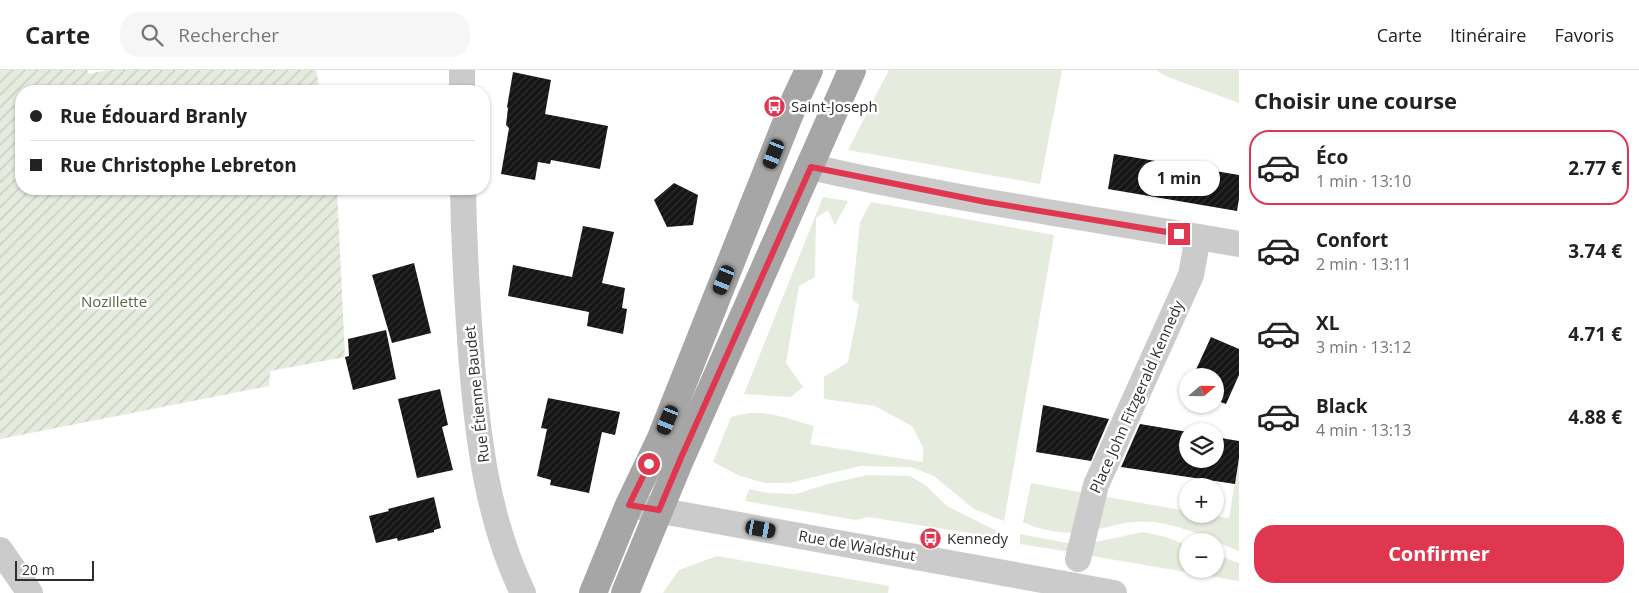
<!DOCTYPE html>
<html lang="fr">
<head>
<meta charset="utf-8">
<style>
  :root { --surface:#fff; --page:#f6f6f6; --text:#222; --muted:#767676; --line:#e0e0e0; --accent:#df374f }
  body { margin:0; font-family:"Open Sans",sans-serif; background:var(--page); color:var(--text); height:100vh; display:flex; flex-direction:column; font-size:19px; white-space:nowrap }
  * { box-sizing:border-box; margin:0 }
  p { font-size:16px; color:var(--muted) }
  .icon { flex:none; width:28px; height:28px; fill:none; stroke:currentColor; stroke-width:2; stroke-linecap:round; stroke-linejoin:round }
  .map { position:relative; flex:1; overflow:hidden }
  .sheet { display:flex; flex-direction:column; background:var(--surface); width:400px }
  .sheet>* { flex:none }
  .hud { position:absolute; left:15px; top:15px; width:475px; height:110px; border-radius:20px; box-shadow:0 1px 4px #0004; display:grid; align-content:center; height:110px; padding:0 15px; background:var(--surface) }
  .needle { width:32px; rotate:70deg }
  .tools { position:absolute; left:1179px; top:298px; display:grid; gap:10px }
  .tools a { display:grid; place-items:center; width:45px; height:45px; border-radius:50%; background:var(--surface); box-shadow:0 1px 4px #0004; font-size:25px }
  .scale { position:absolute; left:15px; bottom:12px; width:79px; box-sizing:border-box; padding-left:5px; border:2px solid #2e2e2e; border-top:0; font-size:14px; line-height:18px; white-space:nowrap; color:#2e2e2e; -webkit-text-stroke:4px #fff; paint-order:stroke }
  .end { position:absolute; width:22px; height:22px; margin:-11px; border:6px solid #df374f; background:#fff; box-shadow:0 0 0 2px #fff }
  .from { border-radius:50% }
  .bubble { position:absolute; height:35px; border-radius:18px; background:var(--surface); box-shadow:0 1px 4px #0004; font-size:16px; font-weight:700; line-height:35px; text-align:center }
  .car { position:absolute; width:15px; height:30px; margin:-15px -8px; border-radius:6px; box-shadow:0 0 4px 1px #0007; background:linear-gradient(#222 24%,#8ab4d8 0 40%,#222 0 76%,#8ab4d8 0 86%,#222 0) }
  .hud b { display:flex; align-items:center; gap:18px; height:48px; font-size:19px }
  .hud b+b { border-top:1px solid var(--line) }
  .hud i { width:12px; height:12px; background:var(--text) }
  ul { padding:0; list-style:none }
  li { display:flex; align-items:center; gap:15px; height:75px; margin:0 10px 8px; padding:0 5px; border:2px solid transparent; border-radius:20px }
  li div { flex:1 }
  li b { display:block; font-size:19px }
  li em { font-style:normal; font-weight:700 }
  li.current { border-color:var(--accent) }
  li>.icon { width:45px; height:45px; stroke-width:1.5 }
  h2 { padding:0 15px; font-size:22px; line-height:60px }
  .button { display:flex; gap:10px; margin-top:auto; padding:10px 15px }
  .button a { flex:1; height:58px; border-radius:20px; background:var(--accent); color:#fff; font-size:20px; font-weight:700; line-height:58px; text-align:center }
  header { display:flex; align-items:center; gap:30px; box-sizing:border-box; height:70px; padding:0 25px; background:var(--surface); border-bottom:1px solid var(--line) }
  header strong { font-size:24px }
  nav { display:flex; gap:28px; margin-inline-start:auto; font-size:18px }
  .search { width:350px; height:45px; background:var(--page); display:flex; align-items:center; gap:12px; box-sizing:border-box; padding:0 18px; border-radius:20px; color:var(--muted); font-size:19px }
  main { display:flex; flex:1; min-height:0 }
  .map>svg:first-child { display:block }
  .grass { fill:#e5ebdd }
  .garden { fill:url(#garden-furrows) }
  .building { fill:url(#building-hatch) }
  .lines { fill:none; stroke-linecap:round; stroke-linejoin:round }
  .minor { stroke:#cbcbcb; stroke-width:26 }
  .major { stroke:#a6a6a6; stroke-width:28 }
  .route { stroke:#df374f; stroke-width:6 }
  .labels { text-anchor:middle; stroke-width:5; stroke-linejoin:round; paint-order:stroke }
  .poi-label { font-size:15px; fill:#2e2e2e; stroke:#fff; text-anchor:start }
  .park-label { font-size:15px; fill:#55693d; stroke:#fff }
  .street-label { font-size:15px; fill:#2e2e2e; stroke:#fff }
</style>
</head>
<body>
<header>
<strong>Carte</strong>
<div class="search"><svg class="icon" aria-label="search" viewBox="0 0 24 24"><circle cx="10" cy="10" r="6"/><path d="M15 15l6 6"/></svg>Rechercher</div>
<nav><a>Carte</a><a>Itinéraire</a><a>Favoris</a></nav>
</header>
<main>
<div class="map">
<svg width="1239" height="523" viewBox="0 0 1239 523">
  <defs>
    <pattern id="garden-furrows" width="10" height="10" patternUnits="userSpaceOnUse" patternTransform="scale(1.25)"><rect width="10" height="10" fill="#e5ebdd"/><path d="M-1 1l2-2M0 10L10 0M9 11l2-2" fill="none" stroke="#c5cabe"/></pattern>
    <pattern id="building-hatch" width="6" height="6" patternUnits="userSpaceOnUse" patternTransform="scale(1.25)"><rect width="6" height="6" fill="#151515"/><path d="M-1 1l2-2M0 6l6-6M5 7l2-2" fill="none" stroke="#2f2f2f"/></pattern>
  </defs>
  <rect width="100%" height="100%" fill="#fff"/>
  <g class="grass">
    <path d="M889,0H1062L1040,114L848,80Z"/>
    <path d="M1156,0H1239V33L1168,7Z"/>
    <path d="M823,127L848,131L835,155L828,140L816,148L815,207L799,216L786,293L803,317L791,327L744,324Z"/>
    <path d="M871,132L1054,165L1004,451L974,439L934,406L910,397L860,396L789,413H765L740,406L713,392L731,347C761,337 785,348 814,356L810,374L923,392V377L912,356L875,336L824,329V307L848,292L859,235L852,229L860,152Z"/>
    <path d="M1239,388V481C1206,468 1170,448 1133,452C1121,453 1108,457 1095,460L1101,426L1187,441L1188,444H1204L1229,448Z"/>
    <path d="M867,405L910,406L925,415L947,436L1001,463V468L868,447L856,450L745,431L749,419L768,423L796,424L828,414Z"/>
    <path d="M1031,413L1090,424L1082,462C1061,464 1043,461 1023,452Z"/>
    <path d="M1143,462L1166,467L1187,475L1188,499H1215V484L1239,493V511L1092,486L1091,473Z"/>
    <path d="M1020,464L1067,473L1079,472L1077,483L1020,474Z"/>
    <path d="M717,486L889,516L888,523H663L679,500Z"/>
  </g>
  <path class="garden" d="M0,0H87L89,4L107,0H316L320,21H21V119H337L345,287L270,301L269,316L0,369Z"/>
  <g class="building">
    <path d="M513,2L551,10L545,44L608,56L600,99L551,90L550,94L538,92L535,110L501,104L509,58L506,55L508,38L507,37Z"/>
    <path d="M1114,84L1239,105V129L1237,141L1108,119Z"/>
    <path d="M674,113L698,125L693,155L667,157L654,130Z"/>
    <path d="M583,156L614,162L602,213L625,218L622,238L627,239L623,264L587,256L589,242L508,226L513,195L572,207Z"/>
    <path d="M414,193L431,263L392,273L372,205Z"/>
    <path d="M386,260L396,309L353,320L345,287L349,286L348,269Z"/>
    <path d="M1211,267L1239,279V305L1226,334L1215,330V306H1193Z"/>
    <path d="M440,319L448,355L442,357L453,400L417,408L398,329Z"/>
    <path d="M548,328L620,342L615,365L602,362L589,423L550,415L551,410L537,406L547,359L541,358Z"/>
    <path d="M1043,335L1109,349L1091,391L1036,382Z"/>
    <path d="M1140,354L1188,362V389H1215V367L1239,371V388L1235,414L1121,397Z"/>
    <path d="M434,427L441,458L434,460V462L398,471L397,468L376,473L369,446L389,441L388,439Z"/>
  </g>
  <g class="lines">
    <g class="minor">
      <path d="M462,0V21"/>
      <path d="M811,97C952,129 1096,149 1239,174"/>
      <path d="M463,119C464,173 467,228 471,282C477,364 487,449 523,523"/>
      <path d="M629,435L1114,523"/>
      <path d="M0,480L30,523"/>
      <path d="M1078,489L1096,415L1191,205L1198,167"/>
    </g>
    <g class="major">
      <path d="M593,523L629,435L661,368L796,28L809,0"/>
      <path d="M625,523L680,390L852,0"/>
    </g>
  </g>
  <g class="lines">
    <path class="route" d="M649,394L629,435L659,440L680,390L811,97L986,132L1179,164"/>
  </g>
  <defs>
    <symbol id="bus-disc" viewBox="-11 -11 22 22"><circle r="9.5" fill="#df374f" stroke="#fff"/><path d="M-5-6H5V4H4V6H2V4H-2V6H-4V4H-5ZM-3.5-4V0h7V-4ZM-3.5 1.2v1.5H-2V1.2ZM2 1.2v1.5H3.5V1.2Z" fill="#fff"/></symbol>
  </defs>
  <g fill-rule="evenodd">
    <use href="#bus-disc" x="762" y="24" width="25" height="25"/>
    <use href="#bus-disc" x="918" y="456" width="25" height="25"/>
  </g>
  <g class="labels">
    <g class="poi-label">
      <text x="791" y="42">Saint-Joseph</text>
      <text x="947" y="474">Kennedy</text>
    </g>
    <g class="park-label">
      <text x="114" y="237">Nozillette</text>
    </g>
    <g class="street-label">
      <text transform="translate(477 324) rotate(-96)" y="5">Rue Étienne Baudet</text>
      <text transform="translate(1137 327) rotate(-66)" y="5">Place John Fitzgerald Kennedy</text>
      <text transform="translate(857 476) rotate(10)" y="5">Rue de Waldshut</text>
    </g>
  </g>
</svg>
<div class="tools">
<a><svg class="needle" viewBox="-14 -14 28 28"><path d="M0-13l5 13h-10z" fill="#e53935"/><path d="M0 13l5-13h-10z" fill="#767676"/></svg></a>
<a><svg class="icon" aria-label="layers" viewBox="0 0 24 24"><path d="M12 4l9 5-9 5-9-5zM3 14l9 5 9-5"/></svg></a>
<a>+</a>
<a>−</a>
</div>
<div class="scale">20 m</div>
<i class="end from" style="left:649px;top:394px"></i>
<i class="end" style="left:1179px;top:164px"></i>
<div class="bubble" style="left:1138px;top:91px;width:82px">1 min</div>
<i class="car" style="left:774px;top:84px;rotate:201deg"></i>
<i class="car" style="left:724px;top:210px;rotate:202deg"></i>
<i class="car" style="left:668px;top:350px;rotate:202deg"></i>
<i class="car" style="left:761px;top:459px;rotate:100deg"></i>
<div class="hud">
<b><i class="from"></i>Rue Édouard Branly</b>
<b><i></i>Rue Christophe Lebreton</b>
</div>
</div>
<section class="sheet">
<h2>Choisir une course</h2>
<ul>
<li class="current"><svg class="icon" aria-label="car" viewBox="0 0 24 24"><path d="M5 17H2v-5l4-1 3-4h7l3 4 3 1v5h-3M9 17h6M6 11h13"/><circle cx="7" cy="17" r="2"/><circle cx="17" cy="17" r="2"/></svg><div><b>Éco</b><p>1 min · 13:10</p></div><em>2.77 €</em></li>
<li><svg class="icon" aria-label="car" viewBox="0 0 24 24"><path d="M5 17H2v-5l4-1 3-4h7l3 4 3 1v5h-3M9 17h6M6 11h13"/><circle cx="7" cy="17" r="2"/><circle cx="17" cy="17" r="2"/></svg><div><b>Confort</b><p>2 min · 13:11</p></div><em>3.74 €</em></li>
<li><svg class="icon" aria-label="car" viewBox="0 0 24 24"><path d="M5 17H2v-5l4-1 3-4h7l3 4 3 1v5h-3M9 17h6M6 11h13"/><circle cx="7" cy="17" r="2"/><circle cx="17" cy="17" r="2"/></svg><div><b>XL</b><p>3 min · 13:12</p></div><em>4.71 €</em></li>
<li><svg class="icon" aria-label="car" viewBox="0 0 24 24"><path d="M5 17H2v-5l4-1 3-4h7l3 4 3 1v5h-3M9 17h6M6 11h13"/><circle cx="7" cy="17" r="2"/><circle cx="17" cy="17" r="2"/></svg><div><b>Black</b><p>4 min · 13:13</p></div><em>4.88 €</em></li>
</ul>
<div class="button"><a>Confirmer</a></div>
</section>
</main>
</body>
</html>
